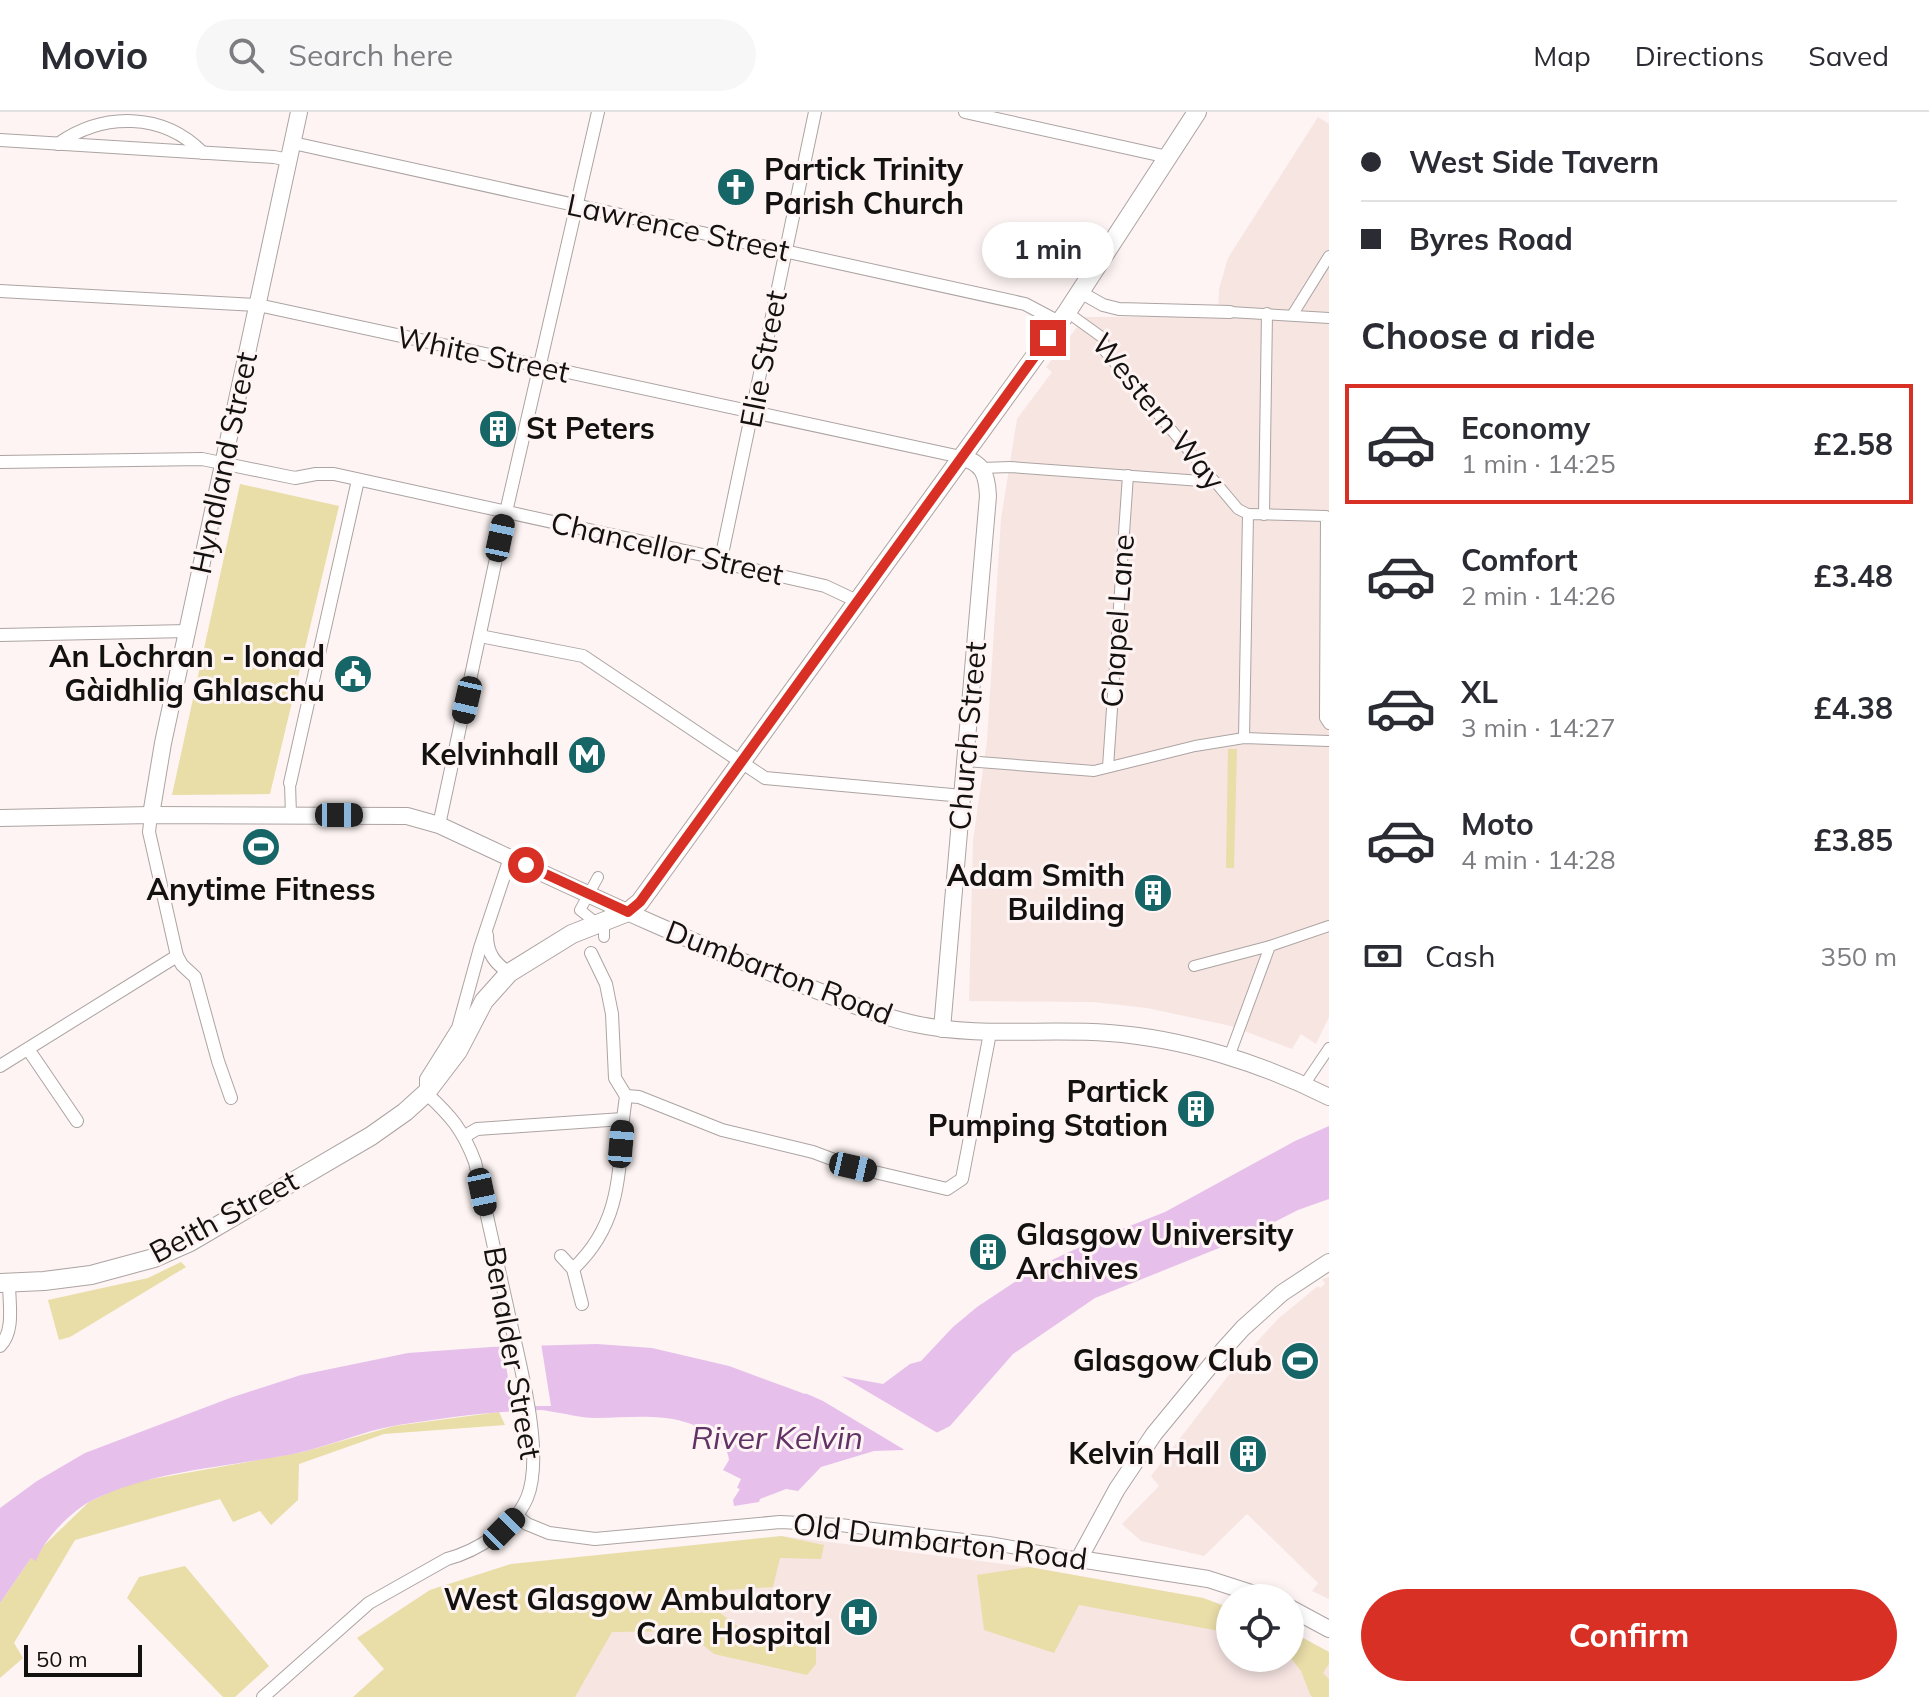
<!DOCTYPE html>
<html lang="en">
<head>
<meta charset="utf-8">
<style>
  :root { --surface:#fff; --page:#f7f7f7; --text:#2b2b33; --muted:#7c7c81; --line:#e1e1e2; --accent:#d93025 }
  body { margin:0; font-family:Mulish,sans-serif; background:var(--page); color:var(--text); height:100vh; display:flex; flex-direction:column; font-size:30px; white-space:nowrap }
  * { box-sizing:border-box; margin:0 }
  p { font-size:26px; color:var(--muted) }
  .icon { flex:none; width:44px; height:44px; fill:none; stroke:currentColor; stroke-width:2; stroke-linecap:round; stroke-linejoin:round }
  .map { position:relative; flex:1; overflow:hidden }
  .panel { display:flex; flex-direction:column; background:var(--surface); width:600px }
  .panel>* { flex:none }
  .guide { display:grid; align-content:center; height:176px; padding:0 32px; background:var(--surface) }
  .tools { position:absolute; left:1216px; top:1472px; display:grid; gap:16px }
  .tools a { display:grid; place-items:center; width:88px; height:88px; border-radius:50%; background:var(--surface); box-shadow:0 4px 12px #0003; font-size:40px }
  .scale { position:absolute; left:24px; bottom:20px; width:118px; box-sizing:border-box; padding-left:8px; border:4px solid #141111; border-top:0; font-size:22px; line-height:28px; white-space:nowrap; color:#141111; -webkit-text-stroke:6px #fdf4f3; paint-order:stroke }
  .end { position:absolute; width:36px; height:36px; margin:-18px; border:10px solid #d93025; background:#fff; box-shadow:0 0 0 4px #fff }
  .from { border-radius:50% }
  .bubble { position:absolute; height:56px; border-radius:28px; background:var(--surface); box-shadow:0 4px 12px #0003; font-size:26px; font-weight:700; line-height:56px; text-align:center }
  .car { position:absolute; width:24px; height:48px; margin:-24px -12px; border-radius:10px; box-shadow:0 0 6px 2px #0007; background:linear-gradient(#222 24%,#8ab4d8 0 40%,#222 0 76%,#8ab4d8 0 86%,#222 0) }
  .guide b { display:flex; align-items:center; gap:28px; height:76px; font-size:30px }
  .guide b+b { border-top:2px solid var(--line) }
  .guide i { width:20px; height:20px; background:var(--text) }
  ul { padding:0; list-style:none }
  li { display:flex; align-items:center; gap:24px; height:120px; margin:0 16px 12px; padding:0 16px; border:4px solid transparent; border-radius:0px }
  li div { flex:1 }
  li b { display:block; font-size:30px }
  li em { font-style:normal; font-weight:700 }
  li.current { border-color:var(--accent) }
  li>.icon { width:72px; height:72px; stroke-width:1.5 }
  h2 { padding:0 32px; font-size:36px; line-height:96px }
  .pay { display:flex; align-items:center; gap:20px; height:88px; padding:0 32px; font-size:30px }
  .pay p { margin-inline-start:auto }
  .primary-button { display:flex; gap:16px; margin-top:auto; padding:16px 32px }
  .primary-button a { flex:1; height:92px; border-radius:48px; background:var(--accent); color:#fff; font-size:32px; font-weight:700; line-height:92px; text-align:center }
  header { display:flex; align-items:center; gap:48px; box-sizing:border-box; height:112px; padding:0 40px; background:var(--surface); border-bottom:2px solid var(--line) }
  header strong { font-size:38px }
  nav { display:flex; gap:44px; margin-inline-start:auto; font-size:28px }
  .search { width:560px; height:72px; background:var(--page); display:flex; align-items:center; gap:20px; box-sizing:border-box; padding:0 28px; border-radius:44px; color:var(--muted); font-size:30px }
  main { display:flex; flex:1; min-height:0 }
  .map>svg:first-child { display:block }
  .built { fill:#f7e5e2 }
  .green { fill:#e9dda8 }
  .water { fill:#e6bfea }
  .pier { fill:#fdf4f3 }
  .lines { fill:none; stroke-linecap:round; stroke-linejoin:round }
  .pedestrian-casing { stroke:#aca4a2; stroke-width:12 }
  .minor-casing { stroke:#aca4a2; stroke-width:14 }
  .tertiary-casing { stroke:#aca4a2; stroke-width:18 }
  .secondary-casing { stroke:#aca4a2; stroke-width:20 }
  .pedestrian { stroke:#fff; stroke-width:10 }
  .minor { stroke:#fff; stroke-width:12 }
  .tertiary { stroke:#fff; stroke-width:16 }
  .secondary { stroke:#fff; stroke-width:18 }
  .route { stroke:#d93025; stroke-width:10 }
  .labels { text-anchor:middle; stroke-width:6; stroke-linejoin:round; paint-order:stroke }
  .poi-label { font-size:30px; font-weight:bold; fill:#141111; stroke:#fdf4f3; text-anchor:end }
  .street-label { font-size:30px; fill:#141111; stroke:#fdf4f3 }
  .water-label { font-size:32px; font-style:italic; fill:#613266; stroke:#fdf4f3 }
</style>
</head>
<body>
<header>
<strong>Movio</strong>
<div class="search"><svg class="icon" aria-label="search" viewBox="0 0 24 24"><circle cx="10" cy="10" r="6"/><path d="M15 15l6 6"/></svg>Search here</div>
<nav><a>Map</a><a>Directions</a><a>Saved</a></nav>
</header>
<main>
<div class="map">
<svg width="1329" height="1585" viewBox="0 0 1329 1585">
  <rect width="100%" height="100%" fill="#fdf4f3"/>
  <g class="built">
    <path d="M1318,5L1329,12V905L1316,932L1301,922L1292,937L1231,914L1147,896L1093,890L969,889L973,729L987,629L1001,407L1017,307L1052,260L1046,255L1085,205H1218L1219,177L1228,146Z"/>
    <path d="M1329,1165V1487L1312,1479L1318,1471L1247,1402L1204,1444L1141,1429L1122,1412L1159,1374L1151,1364L1241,1247L1279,1206L1318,1174L1320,1176L1325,1172L1322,1167Z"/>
    <path d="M781,1424L1029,1455L1203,1486L1230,1496V1546H1290V1519L1329,1540V1585H466Z"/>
  </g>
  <g class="green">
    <path d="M240,372L339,394L270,682L172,683Z"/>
    <path d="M1228,637H1237L1234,756H1226Z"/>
    <path d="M181,1150L186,1155L70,1225L59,1228L48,1188L148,1166Z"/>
    <path d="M499,1300L505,1313L384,1322L299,1352L298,1388L271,1413L260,1399L233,1410L220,1387L75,1428L14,1531L23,1546L0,1566V1491L31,1446L89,1390L130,1371L303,1340L394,1314Z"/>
    <path d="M781,1424L824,1433L821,1447L780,1446L773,1475L724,1478L715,1497L744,1519L816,1534V1552L807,1563L714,1542L686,1519L612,1520L575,1585H353L384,1557L357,1526L430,1478L511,1452Z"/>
    <path d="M185,1454L269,1554L235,1585H223L127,1486L139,1465Z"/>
    <path d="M1029,1455L1203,1486L1230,1496V1521L1079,1493L1054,1541L984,1518L977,1463Z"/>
    <path d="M1290,1519L1329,1540V1552L1323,1561L1329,1567V1585H1312L1310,1582L1301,1559L1290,1545Z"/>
  </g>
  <path class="water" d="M1329,1014V1087L1298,1098L1239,1128L1095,1186L1013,1242L950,1314L903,1338L874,1339L821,1355L798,1379L786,1377L760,1387L759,1390L734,1394L733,1388L740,1377L737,1376L741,1367L723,1358L729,1348C728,1337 721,1330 713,1324C678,1298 636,1306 596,1306C579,1306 564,1301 548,1299C541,1297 532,1299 524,1299C482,1300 439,1307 398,1313C362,1319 328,1335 293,1342C227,1355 154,1358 93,1388C73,1397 43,1428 36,1449L31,1446L0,1491V1396L37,1369L85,1341L230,1286L301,1263L408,1241L491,1235L597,1232L652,1236L729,1254L805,1282L829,1262L883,1272L910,1252L921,1249L953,1215L977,1195L1037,1155L1097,1127L1165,1100L1295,1029Z"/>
  <g class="pier">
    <path d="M502,1231H541L551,1294H513Z"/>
    <path d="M827,1258H831L941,1323L908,1340L823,1289L780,1270L781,1268L805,1277Z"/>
  </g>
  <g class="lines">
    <defs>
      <g id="pedestrian">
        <path d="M1067,200L1103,226L1104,238L1238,397L1248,402"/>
        <path d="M1230,200L1329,206"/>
        <path d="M1293,202L1329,144"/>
        <path d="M982,356L1010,355L1215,370"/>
        <path d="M1264,403L1267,201"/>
        <path d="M1244,626L1248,402L1326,404L1325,606L1329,612"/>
        <path d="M966,649L1094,659L1195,634L1244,626L1329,629"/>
        <path d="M1108,655L1128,363"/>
        <path d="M290,671L291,704"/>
        <path d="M598,765L580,798L604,817V825"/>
        <path d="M1194,854L1270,834"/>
        <path d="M1229,945L1270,834L1329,814"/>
        <path d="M1304,973L1329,936"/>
      </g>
      <g id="minor">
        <path d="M965,0L1168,45"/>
        <path d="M0,28L274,45L289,48"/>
        <path d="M293,31L1025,192L1059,210"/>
        <path d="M58,32C103,0 163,0 203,41"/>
        <path d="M0,179L258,193L961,345"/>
        <path d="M1080,180L1103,193L1119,197L1230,200"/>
        <path d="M0,350L202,347L295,366L316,362H334L721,447L732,453L825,474L857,489"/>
        <path d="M721,447L815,0"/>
        <path d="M0,523L188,519"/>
        <path d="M480,524L583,544L765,666L963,684"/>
        <path d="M290,671L358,368"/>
        <path d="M151,703L149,720L177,844L182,853L195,865L218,949L231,986"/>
        <path d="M439,713L506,400L598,0"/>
        <path d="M487,823C487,842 495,851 509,861"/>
        <path d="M28,937L77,1009"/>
        <path d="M0,954L177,844"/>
        <path d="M626,984L639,985L722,1018L813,1040L853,1055L947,1077L962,1067L990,921"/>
        <path d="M465,1024L477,1017L623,1007"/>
        <path d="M561,1144L573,1157L582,1192"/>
        <path d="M573,1157C619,1114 619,1066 623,1007L626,984L615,966L612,902L606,872L591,841"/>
        <path d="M0,1234C15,1219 9,1192 9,1171"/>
        <path d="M517,1404L527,1412L549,1421L595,1427L780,1410L840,1413L989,1431L1079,1447"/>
        <path d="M263,1585L369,1491L447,1447C477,1439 514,1416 527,1386C546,1340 517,1243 507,1194C496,1146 486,1098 475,1050C463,1018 451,1004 426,981V967L458,916L480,836L510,746"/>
      </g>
      <g id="tertiary">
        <path d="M151,703L163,631L299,0"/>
        <path d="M0,706L151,703L407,704L439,713C558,768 677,826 800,872C838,886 876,904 915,912C979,926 1044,916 1109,921C1182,926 1264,952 1329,985"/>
        <path d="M942,917L988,384C987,362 983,351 961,345"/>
        <path d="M1267,1486L1208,1467L1079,1447L1117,1377L1154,1322L1224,1237L1243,1216L1282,1181L1329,1150"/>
        <path d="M1290,1496L1329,1517"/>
      </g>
      <path id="secondary" d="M0,1171L44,1169L91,1163L154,1146L190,1130L371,1024L405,1000L426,981L458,939L484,889L509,861L572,822L628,800L640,790L1067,200L1197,0"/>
    </defs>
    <use href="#pedestrian" class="pedestrian-casing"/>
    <use href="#minor" class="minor-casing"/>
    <use href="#tertiary" class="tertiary-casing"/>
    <use href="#secondary" class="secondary-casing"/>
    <use href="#pedestrian" class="pedestrian"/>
    <use href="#minor" class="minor"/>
    <use href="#tertiary" class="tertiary"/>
    <use href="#secondary" class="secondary"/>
  </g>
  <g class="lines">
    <path class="route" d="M526,753L628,800L640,790L1048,226"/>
  </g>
  <defs>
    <symbol id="church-disc" viewBox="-11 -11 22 22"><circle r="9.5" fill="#166567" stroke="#fdf4f3"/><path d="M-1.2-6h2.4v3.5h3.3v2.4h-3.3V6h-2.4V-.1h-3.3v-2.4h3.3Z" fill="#fff"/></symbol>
    <symbol id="building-disc" viewBox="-11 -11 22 22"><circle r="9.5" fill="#166567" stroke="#fdf4f3"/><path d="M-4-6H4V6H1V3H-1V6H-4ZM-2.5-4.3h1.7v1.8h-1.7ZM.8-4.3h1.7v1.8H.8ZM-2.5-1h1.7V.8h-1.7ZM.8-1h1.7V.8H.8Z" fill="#fff"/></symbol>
    <symbol id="civic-disc" viewBox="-11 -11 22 22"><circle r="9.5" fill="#166567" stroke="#fdf4f3"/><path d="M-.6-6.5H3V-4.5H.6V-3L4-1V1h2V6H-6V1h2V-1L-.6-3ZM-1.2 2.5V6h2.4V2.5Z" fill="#fff"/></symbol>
    <symbol id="metro-disc" viewBox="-11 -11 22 22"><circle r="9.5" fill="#166567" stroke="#fdf4f3"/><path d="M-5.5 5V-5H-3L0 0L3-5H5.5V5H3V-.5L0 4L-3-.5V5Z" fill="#fff"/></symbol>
    <symbol id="stadium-disc" viewBox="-11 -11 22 22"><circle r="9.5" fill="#166567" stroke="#fdf4f3"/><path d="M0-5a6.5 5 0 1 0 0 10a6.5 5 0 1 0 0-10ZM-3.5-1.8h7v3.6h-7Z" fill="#fff"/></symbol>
    <symbol id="hospital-disc" viewBox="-11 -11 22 22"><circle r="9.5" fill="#166567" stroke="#fdf4f3"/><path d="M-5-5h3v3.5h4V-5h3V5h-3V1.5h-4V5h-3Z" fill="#fff"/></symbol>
  </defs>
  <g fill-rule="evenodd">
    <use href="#church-disc" x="714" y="53" width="44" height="44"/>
    <use href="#building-disc" x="476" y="295" width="44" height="44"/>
    <use href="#civic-disc" x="331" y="540" width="44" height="44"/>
    <use href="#metro-disc" x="565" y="621" width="44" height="44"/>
    <use href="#stadium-disc" x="239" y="713" width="44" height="44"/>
    <use href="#building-disc" x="1131" y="759" width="44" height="44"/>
    <use href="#building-disc" x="1174" y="975" width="44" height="44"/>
    <use href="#building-disc" x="966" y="1118" width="44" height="44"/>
    <use href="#stadium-disc" x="1278" y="1227" width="44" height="44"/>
    <use href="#building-disc" x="1226" y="1320" width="44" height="44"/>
    <use href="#hospital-disc" x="837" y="1483" width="44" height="44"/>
  </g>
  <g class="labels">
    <g class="poi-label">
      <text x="764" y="68" text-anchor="start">Partick Trinity<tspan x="764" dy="34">Parish Church</tspan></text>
      <text x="526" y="327" text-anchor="start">St Peters</text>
      <text x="325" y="555">An Lòchran - Ionad<tspan x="325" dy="34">Gàidhlig Ghlaschu</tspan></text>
      <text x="559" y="653">Kelvinhall</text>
      <text x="1125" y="774">Adam Smith<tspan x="1125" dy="34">Building</tspan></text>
      <text x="261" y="788" text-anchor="middle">Anytime Fitness</text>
      <text x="1168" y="990">Partick<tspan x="1168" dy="34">Pumping Station</tspan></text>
      <text x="1016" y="1133" text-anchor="start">Glasgow University<tspan x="1016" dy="34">Archives</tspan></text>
      <text x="1272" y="1259">Glasgow Club</text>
      <text x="1220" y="1352">Kelvin Hall</text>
      <text x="831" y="1498">West Glasgow Ambulatory<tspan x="831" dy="34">Care Hospital</tspan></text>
    </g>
    <g class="street-label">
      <text transform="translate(678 116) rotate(12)" y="10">Lawrence Street</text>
      <text transform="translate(483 243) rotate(12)" y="10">White Street</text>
      <text transform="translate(764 247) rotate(-79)" y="10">Elie Street</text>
      <text transform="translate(1158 300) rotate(51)" y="10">Western Way</text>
      <text transform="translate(224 351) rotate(-78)" y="10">Hyndland Street</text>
      <text transform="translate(667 437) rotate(13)" y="10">Chancellor Street</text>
      <text transform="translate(1118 509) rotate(-86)" y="10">Chapel Lane</text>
      <text transform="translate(968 624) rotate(-85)" y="10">Church Street</text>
      <text transform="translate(779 861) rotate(21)" y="10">Dumbarton Road</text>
      <text transform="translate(224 1105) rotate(-28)" y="10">Beith Street</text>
      <text transform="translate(512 1241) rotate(80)" y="10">Benalder Street</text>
      <text transform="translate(940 1430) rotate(7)" y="10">Old Dumbarton Road</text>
    </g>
    <g class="water-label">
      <text x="777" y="1337">River Kelvin</text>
    </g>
  </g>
</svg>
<div class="tools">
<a><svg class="icon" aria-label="locate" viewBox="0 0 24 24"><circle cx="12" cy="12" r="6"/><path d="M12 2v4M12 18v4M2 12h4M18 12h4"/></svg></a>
</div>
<div class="scale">50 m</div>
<i class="end from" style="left:526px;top:753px"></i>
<i class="end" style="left:1048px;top:226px"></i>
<div class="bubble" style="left:982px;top:110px;width:132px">1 min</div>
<i class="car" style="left:500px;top:426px;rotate:12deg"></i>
<i class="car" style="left:467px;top:588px;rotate:193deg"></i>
<i class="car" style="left:339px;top:703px;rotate:90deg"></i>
<i class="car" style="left:621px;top:1032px;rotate:5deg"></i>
<i class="car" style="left:853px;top:1055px;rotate:103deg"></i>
<i class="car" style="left:482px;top:1080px;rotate:168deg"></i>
<i class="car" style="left:504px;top:1417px;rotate:45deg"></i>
</div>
<section class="panel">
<div class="guide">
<b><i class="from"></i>West Side Tavern</b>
<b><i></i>Byres Road</b>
</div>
<h2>Choose a ride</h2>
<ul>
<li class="current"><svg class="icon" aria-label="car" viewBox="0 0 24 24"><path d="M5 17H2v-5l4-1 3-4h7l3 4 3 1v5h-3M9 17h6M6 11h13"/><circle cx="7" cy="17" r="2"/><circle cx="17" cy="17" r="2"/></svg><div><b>Economy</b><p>1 min · 14:25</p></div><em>£2.58</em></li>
<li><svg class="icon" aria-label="car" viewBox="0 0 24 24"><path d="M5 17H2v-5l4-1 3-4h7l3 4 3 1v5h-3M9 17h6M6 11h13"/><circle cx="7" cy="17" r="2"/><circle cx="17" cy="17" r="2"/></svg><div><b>Comfort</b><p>2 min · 14:26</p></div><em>£3.48</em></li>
<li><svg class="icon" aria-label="car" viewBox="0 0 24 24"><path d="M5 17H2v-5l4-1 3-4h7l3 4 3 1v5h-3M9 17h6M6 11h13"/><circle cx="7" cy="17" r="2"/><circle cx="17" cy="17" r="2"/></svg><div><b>XL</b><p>3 min · 14:27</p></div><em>£4.38</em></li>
<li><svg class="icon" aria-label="car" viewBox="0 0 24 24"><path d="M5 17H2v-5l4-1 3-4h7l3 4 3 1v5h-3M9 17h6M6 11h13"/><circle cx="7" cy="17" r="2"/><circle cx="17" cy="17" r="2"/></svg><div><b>Moto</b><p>4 min · 14:28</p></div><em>£3.85</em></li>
</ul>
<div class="pay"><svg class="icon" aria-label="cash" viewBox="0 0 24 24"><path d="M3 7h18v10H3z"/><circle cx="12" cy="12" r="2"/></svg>Cash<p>350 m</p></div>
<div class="primary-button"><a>Confirm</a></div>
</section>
</main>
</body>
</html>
